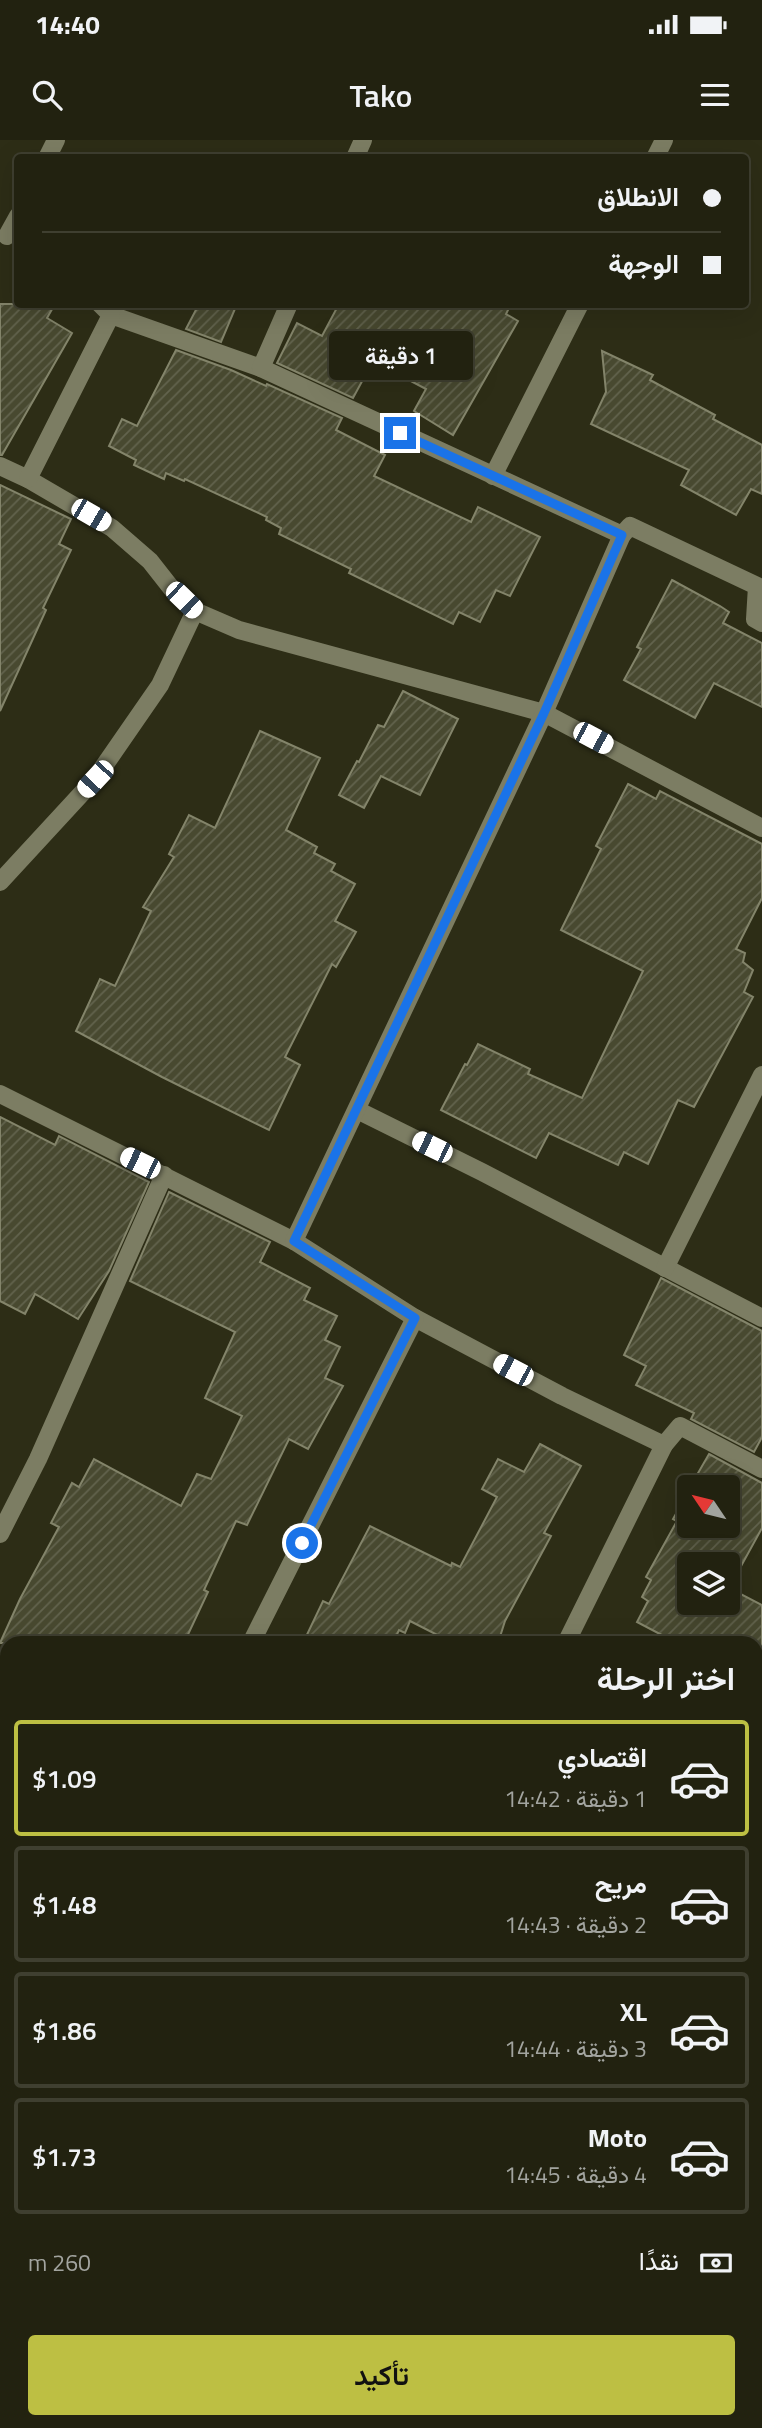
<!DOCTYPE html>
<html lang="ar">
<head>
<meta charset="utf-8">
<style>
  :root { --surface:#222210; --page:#2a2a19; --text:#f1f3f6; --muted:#a2a49f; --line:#3f3f30; --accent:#bdbf43 }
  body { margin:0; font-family:"Titillium Web",Vazirmatn,sans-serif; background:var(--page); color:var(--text); direction:rtl; height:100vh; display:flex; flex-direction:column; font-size:26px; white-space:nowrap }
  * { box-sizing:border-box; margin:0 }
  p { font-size:23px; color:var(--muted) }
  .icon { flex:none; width:38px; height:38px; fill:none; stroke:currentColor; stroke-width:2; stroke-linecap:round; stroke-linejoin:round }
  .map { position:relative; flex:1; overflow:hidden; direction:ltr }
  .panel { position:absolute; left:0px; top:1496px; width:763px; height:793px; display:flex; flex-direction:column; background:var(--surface); border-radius:21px 21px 0 0; box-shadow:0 7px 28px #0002,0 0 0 2px var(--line); direction:rtl }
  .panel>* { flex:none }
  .banner { position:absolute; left:14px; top:14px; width:735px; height:154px; border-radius:7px; box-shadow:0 7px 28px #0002,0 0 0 2px var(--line); direction:rtl; display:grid; align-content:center; height:154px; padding:0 28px; background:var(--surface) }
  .needle { width:46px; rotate:305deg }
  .buttons { position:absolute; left:677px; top:1335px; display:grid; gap:14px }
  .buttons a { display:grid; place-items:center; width:63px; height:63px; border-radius:7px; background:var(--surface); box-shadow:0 7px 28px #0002,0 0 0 2px var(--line); font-size:35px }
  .end { position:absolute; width:32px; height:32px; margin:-16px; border:9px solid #1a73e8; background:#fff; box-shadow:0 0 0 4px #fff }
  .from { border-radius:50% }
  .bubble { position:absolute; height:49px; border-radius:7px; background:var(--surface); box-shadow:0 7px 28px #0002,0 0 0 2px var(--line); font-size:23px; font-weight:600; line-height:49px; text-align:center; direction:rtl }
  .car { position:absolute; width:21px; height:42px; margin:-21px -10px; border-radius:9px; box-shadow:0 0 5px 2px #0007; background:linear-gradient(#fff 24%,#345 0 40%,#fff 0 76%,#345 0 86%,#fff 0) }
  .banner b { display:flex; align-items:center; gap:24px; height:66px; font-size:26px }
  .banner b+b { border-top:2px solid var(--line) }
  .banner i { width:18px; height:18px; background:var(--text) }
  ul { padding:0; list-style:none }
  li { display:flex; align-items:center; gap:21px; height:116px; margin:0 14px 10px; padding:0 14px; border:4px solid var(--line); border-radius:7px }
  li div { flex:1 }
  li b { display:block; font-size:26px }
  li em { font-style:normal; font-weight:600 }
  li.on { border-color:var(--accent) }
  li>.icon { width:63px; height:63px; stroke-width:1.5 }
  h2 { padding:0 28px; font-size:32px; line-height:84px }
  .pay { display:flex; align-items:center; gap:18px; height:77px; padding:0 28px; font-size:26px }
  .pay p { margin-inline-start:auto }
  .button { display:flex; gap:14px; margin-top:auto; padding:14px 28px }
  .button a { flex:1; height:80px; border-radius:7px; background:var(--accent); color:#111; font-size:28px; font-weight:600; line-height:80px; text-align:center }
  .status { display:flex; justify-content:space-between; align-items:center; height:49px; padding:0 35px; background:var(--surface); direction:ltr }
  .status svg { height:19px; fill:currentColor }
  header { display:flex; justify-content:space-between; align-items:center; height:91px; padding:0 28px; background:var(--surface); font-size:32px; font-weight:600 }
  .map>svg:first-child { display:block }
  .building { fill:url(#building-hatch); stroke:#83846a; stroke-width:2; fill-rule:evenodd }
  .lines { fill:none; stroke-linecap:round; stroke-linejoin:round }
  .minor { stroke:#7c7d63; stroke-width:18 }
  .route { stroke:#1a73e8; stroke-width:9 }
</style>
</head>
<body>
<div class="status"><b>14:40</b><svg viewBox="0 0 49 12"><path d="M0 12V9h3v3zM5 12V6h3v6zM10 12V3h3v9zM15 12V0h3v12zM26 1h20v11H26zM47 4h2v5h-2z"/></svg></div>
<header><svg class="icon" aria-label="menu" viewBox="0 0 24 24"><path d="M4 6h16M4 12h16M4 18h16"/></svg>Tako<svg class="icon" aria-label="search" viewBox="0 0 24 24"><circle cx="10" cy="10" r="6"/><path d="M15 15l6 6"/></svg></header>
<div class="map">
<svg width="762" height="2288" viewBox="0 0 762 2288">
  <defs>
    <pattern id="building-hatch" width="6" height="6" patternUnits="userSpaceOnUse" patternTransform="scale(1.75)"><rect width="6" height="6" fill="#484930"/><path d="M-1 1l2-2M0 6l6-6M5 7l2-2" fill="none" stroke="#62634d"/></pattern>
  </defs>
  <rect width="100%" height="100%" fill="#2d2d16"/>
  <g class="building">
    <path d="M0,164H55L47,178L72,193L2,315H0Z"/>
    <path d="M199,164H237L221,202L186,189Z"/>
    <path d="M339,164H511L506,174L518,181L453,295L414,271L426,249L373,221L353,258L277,223L297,183L322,196Z"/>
    <path d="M176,210L231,230L266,246L267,244L342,278L336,290L385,315L374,336L471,382L478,367L540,397L510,456L496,450L480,482L459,472L453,484L349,433L351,429L279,394L281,388L266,380L267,377L185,339L184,341L166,333L164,339L134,325L136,320L109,306L122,279L137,286Z"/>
    <path d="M602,211L653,235L650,240L715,275L713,279L762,305V354L751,349L736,375L681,345L689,330L591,284L606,252Z"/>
    <path d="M0,345L71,379L59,404L71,410L43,468L46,470L0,571Z"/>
    <path d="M672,440L720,466L729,472L723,483L762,503V567L714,543L695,578L624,540L641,509L637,507Z"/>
    <path d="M403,551L458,579L420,655L381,636L364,668L339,655L357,621L359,622L378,585L384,587Z"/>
    <path d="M260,591L320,618L286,690L317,707L314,713L335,724L331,731L355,744L335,781L356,792L336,827L332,824L285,917L300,925L269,990L162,937L76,891L100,839L115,846L151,771L143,767L174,717L169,714L189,675L215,688Z"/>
    <path d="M628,644L656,659L660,651L762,704V758L736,809L745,813L743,822L753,830L744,852L753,857L694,967L678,960L648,1024L624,1012L618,1025L549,993L536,1018L441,970L465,924L467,925L478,904L530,929L528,934L582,958L643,831L561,790L601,709L596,706Z"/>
    <path d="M0,977L55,1005L59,996L149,1042L109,1131L78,1179L35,1154L25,1174L0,1161Z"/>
    <path d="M169,1052L270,1102L260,1122L310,1148L304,1160L337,1176L325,1200L340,1207L325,1238L343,1246L308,1309L289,1299L247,1385L236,1381L204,1450L208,1452L184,1503H0L20,1459L59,1387L51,1383L72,1343L79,1347L94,1319L181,1366L197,1334L211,1339L242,1276L205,1258L235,1192L130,1141Z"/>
    <path d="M661,1138L762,1191V1297L754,1312L691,1279L694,1273L636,1245L646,1226L624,1215Z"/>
    <path d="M540,1304L581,1326L544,1393L551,1396L505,1481L498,1503H453L410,1481L405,1493L399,1490L393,1503H303L323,1461L329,1464L370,1386L451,1426L452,1423L460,1427L497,1357L482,1349L498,1319L524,1332Z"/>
    <path d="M709,1314L762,1343V1388L729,1448L762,1465V1515L756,1512V1503H677L637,1482L648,1461L642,1457L651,1440L646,1437L677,1381L673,1379L690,1349V1386H728V1348L690,1347ZM690,1424H728V1463H690Z"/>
  </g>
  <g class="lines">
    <g class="minor">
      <path d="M47,18L56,0"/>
      <path d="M355,18L363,0"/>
      <path d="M655,18L664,0"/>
      <path d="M7,96L18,76"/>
      <path d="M100,164L111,175L261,228L622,395L630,386L757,446L755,479L762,483"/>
      <path d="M261,228L289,164"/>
      <path d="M0,326L28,339L112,388L150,421L172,449L195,471L239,490L544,573L762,688"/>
      <path d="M493,336L580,164"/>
      <path d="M28,339L111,175"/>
      <path d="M0,742L95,639L160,545L195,471"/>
      <path d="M0,954L294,1101L415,1178L562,1256L664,1305L680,1286L762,1329"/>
      <path d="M357,970L482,1032L762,1178"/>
      <path d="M294,1101L544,573L622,395"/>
      <path d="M665,1128L762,935"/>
      <path d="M0,1394L38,1319L164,1035"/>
      <path d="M251,1503L415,1178"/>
      <path d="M566,1503L664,1305"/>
      <path d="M0,1676L7,1679"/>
      <path d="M756,1744L762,1732"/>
      <path d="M756,2038L762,2041"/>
      <path d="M24,2288L27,2282"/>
      <path d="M336,2288L339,2282"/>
      <path d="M641,2288L644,2282"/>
    </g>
  </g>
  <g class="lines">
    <path class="route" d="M302,1403L415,1178L294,1101L544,573L622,395L400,293"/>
  </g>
</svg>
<div class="buttons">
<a><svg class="needle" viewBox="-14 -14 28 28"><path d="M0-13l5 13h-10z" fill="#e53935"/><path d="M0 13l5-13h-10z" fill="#a2a49f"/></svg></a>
<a><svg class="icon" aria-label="layers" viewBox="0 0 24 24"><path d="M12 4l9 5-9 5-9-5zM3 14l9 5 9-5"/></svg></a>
</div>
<i class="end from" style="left:302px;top:1403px"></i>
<i class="end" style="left:400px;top:293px"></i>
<div class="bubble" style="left:329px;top:191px;width:144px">1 دقيقة</div>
<i class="car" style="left:91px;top:375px;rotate:120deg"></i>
<i class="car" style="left:184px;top:460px;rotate:134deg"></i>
<i class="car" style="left:593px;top:598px;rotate:118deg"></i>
<i class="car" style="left:95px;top:639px;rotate:223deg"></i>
<i class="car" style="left:432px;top:1007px;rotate:296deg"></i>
<i class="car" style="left:140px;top:1023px;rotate:296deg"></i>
<i class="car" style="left:513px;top:1230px;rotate:298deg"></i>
<div class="banner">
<b><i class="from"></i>الانطلاق</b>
<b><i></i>الوجهة</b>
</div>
<section class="panel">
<h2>اختر الرحلة</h2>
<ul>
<li class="on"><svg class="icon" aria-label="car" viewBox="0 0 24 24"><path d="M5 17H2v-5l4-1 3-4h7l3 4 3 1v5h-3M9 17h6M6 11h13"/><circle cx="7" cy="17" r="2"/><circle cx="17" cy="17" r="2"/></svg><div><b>اقتصادي</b><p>1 دقيقة · 14:42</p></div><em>$1.09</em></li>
<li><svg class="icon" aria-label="car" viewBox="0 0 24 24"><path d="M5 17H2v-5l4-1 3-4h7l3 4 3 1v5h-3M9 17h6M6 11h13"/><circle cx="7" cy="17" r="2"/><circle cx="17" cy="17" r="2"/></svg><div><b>مريح</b><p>2 دقيقة · 14:43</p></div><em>$1.48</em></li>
<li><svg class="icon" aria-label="car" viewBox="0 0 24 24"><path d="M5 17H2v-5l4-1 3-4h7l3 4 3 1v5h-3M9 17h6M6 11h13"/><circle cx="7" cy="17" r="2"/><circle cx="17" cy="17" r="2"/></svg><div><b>XL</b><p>3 دقيقة · 14:44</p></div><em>$1.86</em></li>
<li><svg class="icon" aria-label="car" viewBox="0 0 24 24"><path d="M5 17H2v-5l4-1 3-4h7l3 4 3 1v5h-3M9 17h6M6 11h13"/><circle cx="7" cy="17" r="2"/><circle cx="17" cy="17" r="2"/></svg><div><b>Moto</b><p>4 دقيقة · 14:45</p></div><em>$1.73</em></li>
</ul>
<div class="pay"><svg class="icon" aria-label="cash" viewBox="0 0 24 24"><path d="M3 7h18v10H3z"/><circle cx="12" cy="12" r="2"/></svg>نقدًا<p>260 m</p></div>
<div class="button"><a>تأكيد</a></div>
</section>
</div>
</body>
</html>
